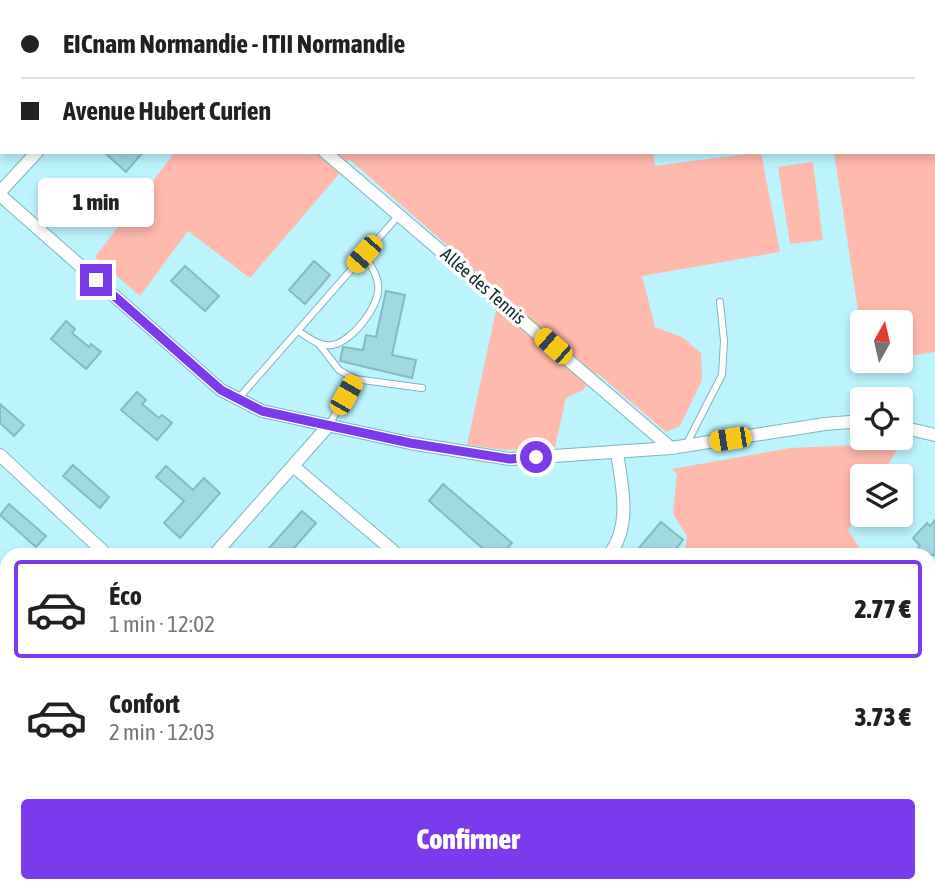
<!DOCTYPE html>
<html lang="fr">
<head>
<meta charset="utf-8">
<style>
  :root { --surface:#fff; --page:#f2f2f2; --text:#202124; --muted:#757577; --line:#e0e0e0; --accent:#7c3aed }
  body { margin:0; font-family:"Asap Condensed",sans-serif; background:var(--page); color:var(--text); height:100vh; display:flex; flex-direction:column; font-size:26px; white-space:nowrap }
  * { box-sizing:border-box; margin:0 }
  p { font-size:23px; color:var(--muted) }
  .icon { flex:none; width:38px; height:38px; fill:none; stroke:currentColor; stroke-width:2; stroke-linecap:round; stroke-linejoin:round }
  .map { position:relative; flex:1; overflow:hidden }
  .side { position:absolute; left:0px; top:548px; width:936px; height:345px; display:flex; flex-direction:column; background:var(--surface); border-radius:21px 21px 0 0; box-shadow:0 4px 10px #0003 }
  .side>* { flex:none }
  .top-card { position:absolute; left:0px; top:0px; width:936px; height:154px; box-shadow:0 4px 10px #0003; display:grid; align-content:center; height:154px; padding:0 21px; background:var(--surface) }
  .needle { width:46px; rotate:8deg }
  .buttons { position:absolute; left:850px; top:310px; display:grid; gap:14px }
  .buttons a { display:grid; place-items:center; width:63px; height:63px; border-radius:7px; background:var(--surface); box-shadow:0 4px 10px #0003; font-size:35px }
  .end { position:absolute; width:32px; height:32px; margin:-16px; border:9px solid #7c3aed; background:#fff; box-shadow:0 0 0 4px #fff }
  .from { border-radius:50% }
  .bubble { position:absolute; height:49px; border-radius:7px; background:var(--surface); box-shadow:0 4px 10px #0003; font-size:23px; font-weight:800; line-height:49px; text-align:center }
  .car { position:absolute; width:21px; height:42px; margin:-21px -10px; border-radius:9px; box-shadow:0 0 5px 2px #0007; background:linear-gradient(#f5c518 24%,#345 0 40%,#f5c518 0 76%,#345 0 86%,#f5c518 0) }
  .top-card b { display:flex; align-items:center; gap:24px; height:66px; font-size:26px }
  .top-card b+b { border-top:2px solid var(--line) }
  .top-card i { width:18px; height:18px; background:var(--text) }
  ul { padding:12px 0 0; list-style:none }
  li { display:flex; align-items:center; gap:21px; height:98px; margin:0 14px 10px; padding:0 7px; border:4px solid transparent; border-radius:7px }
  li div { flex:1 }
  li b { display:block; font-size:26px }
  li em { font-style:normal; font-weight:800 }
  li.selected { border-color:var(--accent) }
  li>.icon { width:63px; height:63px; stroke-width:1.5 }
  .primary-button { display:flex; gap:14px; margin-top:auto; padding:14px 21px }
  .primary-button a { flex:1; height:80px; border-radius:7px; background:var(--accent); color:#fff; font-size:28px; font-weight:800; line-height:80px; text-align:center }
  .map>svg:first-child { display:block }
  .green { fill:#ffb9ad }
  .building { fill:#a1d8e1; stroke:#84bac4; stroke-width:2 }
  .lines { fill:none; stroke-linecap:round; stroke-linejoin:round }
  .lane-casing { stroke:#7fb5be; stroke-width:8 }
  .street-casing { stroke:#7fb5be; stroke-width:14 }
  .lane { stroke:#fff; stroke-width:6 }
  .street { stroke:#fff; stroke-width:12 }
  .route { stroke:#7c3aed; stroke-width:9 }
  .labels { text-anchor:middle; stroke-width:7; stroke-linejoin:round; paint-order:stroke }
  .street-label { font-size:18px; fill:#142a2d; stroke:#fff }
</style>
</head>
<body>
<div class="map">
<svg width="935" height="892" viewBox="0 0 935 892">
  <rect width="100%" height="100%" fill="#bcf4fd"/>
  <g class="green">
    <path d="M157,0H638V2H156Z"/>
    <path d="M710,0H935V116L934,2Z"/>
    <path d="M935,130V352L901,357V322H863V344L834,152H934Z"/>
    <path d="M175,152H653L655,166L761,152L780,252L642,276L655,327L682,337L701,353L702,380L680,426L666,432L597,373L583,390L566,398L555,447L507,450L467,445L500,292L349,159L339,174L250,278L188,231L140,296L95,257Z"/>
    <path d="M813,162L823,240L790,244L778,167Z"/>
    <path d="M857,445L898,448L881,476H863V505L848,530L864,555H684L687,536L673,514L677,474L672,469L790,448Z"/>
    <path d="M929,765L935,769V892H334L340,886H929Z"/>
  </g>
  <g class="building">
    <path d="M104,152H143L126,172Z"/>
    <path d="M314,261L330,275L305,304L289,290Z"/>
    <path d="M185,266L219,296L205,311L171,281Z"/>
    <path d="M386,291L405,295L392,355L416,360L412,378L340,361L343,347L363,350L366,335L376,337Z"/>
    <path d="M66,321L75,329L72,333L89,347L91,344L101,352L86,369L51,339Z"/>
    <path d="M137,392L146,400L142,404L159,418L162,415L172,423L157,440L121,410Z"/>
    <path d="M0,404L24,425L14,436L0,423Z"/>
    <path d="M73,465L109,497L100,508L63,476Z"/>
    <path d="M166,466L193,490L204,478L220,493L180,538L164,523L184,501L156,477Z"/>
    <path d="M443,484L512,543L501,555H490L429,501Z"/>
    <path d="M9,504L46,536L36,547L0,515Z"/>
    <path d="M302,511L316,523L288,555H263Z"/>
    <path d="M935,520V555H911L920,546L913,538L927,523L930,526Z"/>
    <path d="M661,522L683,540L671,555H633Z"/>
  </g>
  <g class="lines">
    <defs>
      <g id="lane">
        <path d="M0,45L2,46"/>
        <path d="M298,331C308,337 319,347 332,345C352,342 382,304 378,284C377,273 369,263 364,254"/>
        <path d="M319,344L339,370L355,379L422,388"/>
        <path d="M238,399L399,215"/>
        <path d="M329,425L355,379"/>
        <path d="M686,445L722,375L724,341L720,302"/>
        <path d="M929,634L935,637"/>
      </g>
      <g id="street">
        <path d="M157,0L159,2"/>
        <path d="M0,6L2,4"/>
        <path d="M325,152L671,448"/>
        <path d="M0,192L37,152"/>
        <path d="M0,195L221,390L262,411L410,443L510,459L671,448L825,424L863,421"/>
        <path d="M901,427L935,435"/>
        <path d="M0,455L107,555"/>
        <path d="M293,466L398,555"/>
        <path d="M214,555L329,425"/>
        <path d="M609,555C632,525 622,487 617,452"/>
        <path d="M0,688L7,694"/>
        <path d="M0,801L7,793"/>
        <path d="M188,892L194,886"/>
      </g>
    </defs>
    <use href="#lane" class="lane-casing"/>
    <use href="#street" class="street-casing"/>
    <use href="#lane" class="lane"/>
    <use href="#street" class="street"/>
  </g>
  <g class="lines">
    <path class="route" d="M96,280L221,390L262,411L410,443L510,459L536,457"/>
  </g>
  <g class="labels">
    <g class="street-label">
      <text transform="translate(483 286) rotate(41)" y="6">Allée des Tennis</text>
    </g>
  </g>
</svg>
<div class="buttons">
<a><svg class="needle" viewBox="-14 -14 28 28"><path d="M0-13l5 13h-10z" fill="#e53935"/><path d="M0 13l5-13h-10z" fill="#757577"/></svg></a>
<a><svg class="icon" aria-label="locate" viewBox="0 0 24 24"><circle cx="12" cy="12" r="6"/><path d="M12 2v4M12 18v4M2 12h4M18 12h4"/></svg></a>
<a><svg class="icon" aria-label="layers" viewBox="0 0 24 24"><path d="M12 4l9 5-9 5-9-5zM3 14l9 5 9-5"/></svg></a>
</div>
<i class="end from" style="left:536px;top:457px"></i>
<i class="end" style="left:96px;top:280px"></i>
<div class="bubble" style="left:38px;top:178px;width:116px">1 min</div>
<i class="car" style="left:364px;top:254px;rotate:221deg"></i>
<i class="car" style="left:553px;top:346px;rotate:311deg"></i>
<i class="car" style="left:346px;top:395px;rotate:30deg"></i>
<i class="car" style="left:730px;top:439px;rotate:261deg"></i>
<div class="top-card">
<b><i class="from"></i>EICnam Normandie - ITII Normandie</b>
<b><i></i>Avenue Hubert Curien</b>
</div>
<section class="side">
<ul>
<li class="selected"><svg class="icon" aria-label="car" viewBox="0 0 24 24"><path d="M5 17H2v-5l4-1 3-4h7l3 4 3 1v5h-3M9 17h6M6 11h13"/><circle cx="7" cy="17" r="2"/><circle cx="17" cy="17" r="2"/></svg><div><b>Éco</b><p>1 min · 12:02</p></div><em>2.77 €</em></li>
<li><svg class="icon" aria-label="car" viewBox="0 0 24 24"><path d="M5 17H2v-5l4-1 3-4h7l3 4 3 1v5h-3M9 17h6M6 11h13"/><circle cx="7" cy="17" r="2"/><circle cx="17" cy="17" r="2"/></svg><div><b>Confort</b><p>2 min · 12:03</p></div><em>3.73 €</em></li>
</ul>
<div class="primary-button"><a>Confirmer</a></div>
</section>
</div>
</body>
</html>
